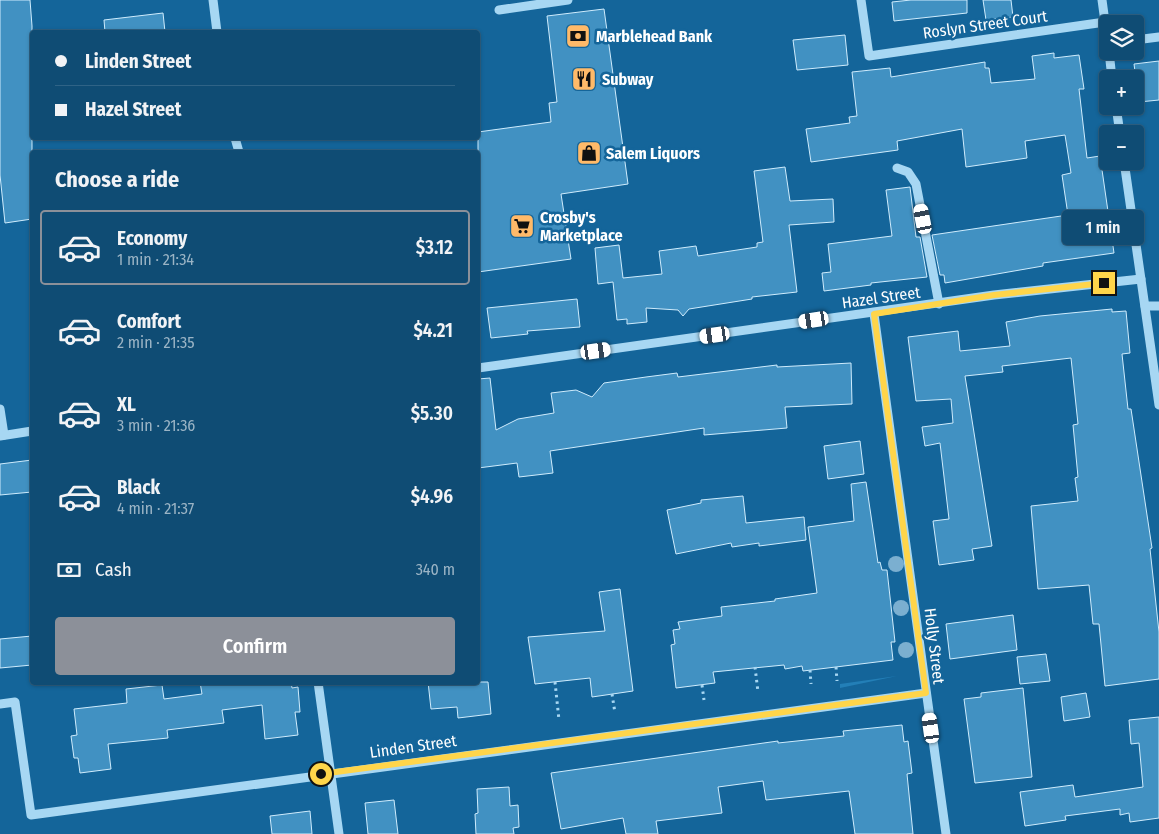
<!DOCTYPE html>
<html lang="en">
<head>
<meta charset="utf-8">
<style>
  :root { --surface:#0f4c74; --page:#185379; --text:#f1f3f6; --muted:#9bb4c5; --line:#2f6386; --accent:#8c9099 }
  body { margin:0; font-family:"Fira Sans Condensed",sans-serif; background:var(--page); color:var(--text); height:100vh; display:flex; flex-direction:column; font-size:19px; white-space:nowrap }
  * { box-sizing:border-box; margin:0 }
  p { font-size:16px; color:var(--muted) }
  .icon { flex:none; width:28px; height:28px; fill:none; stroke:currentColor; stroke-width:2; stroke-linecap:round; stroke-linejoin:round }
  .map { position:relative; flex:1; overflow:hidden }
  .sheet { position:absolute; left:30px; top:150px; width:450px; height:535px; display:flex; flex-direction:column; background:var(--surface); border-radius:5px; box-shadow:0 1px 4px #0004,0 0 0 1px var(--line) }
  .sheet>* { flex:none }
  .top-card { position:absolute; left:30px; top:30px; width:450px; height:110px; border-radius:5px; box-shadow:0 1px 4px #0004,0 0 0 1px var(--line); display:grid; align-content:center; height:110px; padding:0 25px; background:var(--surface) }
  .buttons { position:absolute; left:1099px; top:15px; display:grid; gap:10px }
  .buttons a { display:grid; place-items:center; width:45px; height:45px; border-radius:5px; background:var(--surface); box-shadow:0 1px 4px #0004,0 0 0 1px var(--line); font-size:25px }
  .end { position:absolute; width:22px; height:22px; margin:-11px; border:6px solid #ffd54a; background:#111; box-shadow:0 0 0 2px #111 }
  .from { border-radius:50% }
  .bubble { position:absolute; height:35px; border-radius:5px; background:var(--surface); box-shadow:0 1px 4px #0004,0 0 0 1px var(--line); font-size:16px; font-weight:600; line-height:35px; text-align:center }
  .car { position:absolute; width:15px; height:30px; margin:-15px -8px; border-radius:6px; box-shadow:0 0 4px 1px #0007; background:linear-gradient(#fff 24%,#345 0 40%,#fff 0 76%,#345 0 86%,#fff 0) }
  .top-card b { display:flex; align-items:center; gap:18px; height:48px; font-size:19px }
  .top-card b+b { border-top:1px solid var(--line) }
  .top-card i { width:12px; height:12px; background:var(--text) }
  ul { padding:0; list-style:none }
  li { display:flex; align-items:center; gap:15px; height:75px; margin:0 10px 8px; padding:0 15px; border:2px solid transparent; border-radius:5px }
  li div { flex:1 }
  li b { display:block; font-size:19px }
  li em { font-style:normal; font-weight:600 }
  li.current { border-color:var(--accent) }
  li>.icon { width:45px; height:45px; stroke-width:1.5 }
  h2 { padding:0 25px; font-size:22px; line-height:60px }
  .pay { display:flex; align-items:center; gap:12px; height:55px; padding:0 25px; font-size:19px }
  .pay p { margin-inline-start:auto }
  .cta { display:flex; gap:10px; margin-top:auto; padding:10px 25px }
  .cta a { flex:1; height:58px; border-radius:5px; background:var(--accent); color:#fff; font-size:20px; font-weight:600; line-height:58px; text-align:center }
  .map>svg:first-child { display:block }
  .green { fill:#237fb7 }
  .building { fill:#4191c2; stroke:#cfecfd }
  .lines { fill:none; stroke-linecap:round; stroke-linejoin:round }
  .path { stroke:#a7d7f3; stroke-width:3; stroke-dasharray:2.5 4; stroke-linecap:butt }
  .minor { stroke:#a7d7f3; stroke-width:9 }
  .tree { fill:#7bafd0 }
  .route { stroke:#ffd54a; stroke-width:6 }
  .labels { text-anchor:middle; stroke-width:5; stroke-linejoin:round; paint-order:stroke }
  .street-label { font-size:16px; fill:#fff; stroke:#14659a }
  .poi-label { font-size:16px; font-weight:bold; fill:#fff; stroke:#14659a; text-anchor:start }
</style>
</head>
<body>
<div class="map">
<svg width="1159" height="834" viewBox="0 0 1159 834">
  <rect width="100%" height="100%" fill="#14659a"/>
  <path class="green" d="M897,676L840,688V684Z"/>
  <g class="building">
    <path d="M0,0H30L32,26V219L5,223L0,175Z"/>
    <path d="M911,0H967V13L894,21L892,2Z"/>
    <path d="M983,0H1011L1013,17L986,20Z"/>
    <path d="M604,9L628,184L561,194L571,259L478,272V132L551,122L549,103L557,102L547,16Z"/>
    <path d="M163,13L165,32H105L104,20Z"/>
    <path d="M845,35L848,65L797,70L793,40Z"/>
    <path d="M1054,53V58L1079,55L1084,89H1079L1087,158L1100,156L1114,253L1043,263V266L945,283L944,275H940L932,235L1068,215L1062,175L1071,173L1065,135L1025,141L1027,158L966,167L962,129L897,141L898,150L811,162L806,129L850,123L849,117L857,116L852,72L890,68L891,77L985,62V68H989L991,83L1035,79L1032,56Z"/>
    <path d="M1159,61V100L1139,102L1134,64Z"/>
    <path d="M785,167L790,201L833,199L834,222L789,225L797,292L752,297V299L689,309L683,316L678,310L646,308L647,322L627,324V319L617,320L613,282L598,284L595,248L619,245L623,278L662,274L659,251L696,246L698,256L757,247V243L763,242L754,171Z"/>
    <path d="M910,187L916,237H920L927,277L871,283V285L824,291L822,273L831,272L828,244L892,236L886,190Z"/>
    <path d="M577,299L580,327L527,331L528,334L491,338L487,308Z"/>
    <path d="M1112,309V312L1126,311L1130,353L1122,354L1128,409H1131L1152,548L1150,549L1159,632V679L1105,686L1099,624H1093L1089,585L1038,589L1031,506L1078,501L1075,478L1078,477L1073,425L1078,424L1071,358L1002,366L1003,372L965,376L992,546L972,549L974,560L939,565L933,521L949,519L940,443L925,446L922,427L953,423L951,399L916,401L908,337L958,331L960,351L1010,346L1006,322L1040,316Z"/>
    <path d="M851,363L852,404L785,407L787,428L704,435V428L550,451L553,473L519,477L517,463L478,468V379L490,378L496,430L518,419L554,413L551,393L576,390L592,397L604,383L646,377L677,373L678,377L777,365V367Z"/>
    <path d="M860,441L864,474L828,479L824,446Z"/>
    <path d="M32,460V492L0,495V464Z"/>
    <path d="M866,482L878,563L880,562L882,570H887L895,642H891L893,660L803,671L802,666L785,669L784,665L713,672L715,683L676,688L671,645L675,644L673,630L680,629L678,622L722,616L721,607L775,601V599L817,593L808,527L854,521L851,484Z"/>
    <path d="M743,496L746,523L804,517L806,540L759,546V543L732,547L731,543L676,554L667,510L701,503V500Z"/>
    <path d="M620,589L633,691L592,697L590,678L535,684L528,637L605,631L599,592Z"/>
    <path d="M1013,615L1017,650L950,659L946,624Z"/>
    <path d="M32,636V665L0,668V639Z"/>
    <path d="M1046,654L1050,681L1020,684L1017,657Z"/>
    <path d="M200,682H291L292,688L298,687L300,712H295L298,735L265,739L262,705L222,710L224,723L167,730L168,738L108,744L111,769L80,773L78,758H74L71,736L77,735L74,709L127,703L126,689L162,685L164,699L202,694Z"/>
    <path d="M428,682H488L491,714L458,718L457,707L431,709Z"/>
    <path d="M1023,688L1032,777L975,783L964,699L981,697V693Z"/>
    <path d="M1086,693L1090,717L1064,721L1061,697Z"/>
    <path d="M1159,717V818L1130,822L1129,813L1120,815V809L1065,816L1066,820L1025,826L1020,792L1073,785L1075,797L1143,787L1139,743L1131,744L1129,720Z"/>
    <path d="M902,725L904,742L908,741L912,773L907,774L913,834H855L849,791L766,800L763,781L718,787L722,813L656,821L658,834H626L623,818L561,829L551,773L778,741V743L844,736L843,731Z"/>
    <path d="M509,787L510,806L518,805L519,827L513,828L514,834H476L475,814L478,813L477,789Z"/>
    <path d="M394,800L398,834H368L365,803Z"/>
    <path d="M310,811L312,834H272L270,816Z"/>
  </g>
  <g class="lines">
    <g class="path">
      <path d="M755,667L758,692"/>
      <path d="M836,667L837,681"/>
      <path d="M810,670L811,684"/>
      <path d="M555,682L559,720"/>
      <path d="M702,685L704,700"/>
      <path d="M612,694L615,713"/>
    </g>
    <g class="minor">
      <path d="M213,0L217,32"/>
      <path d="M861,0L869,56L1105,22"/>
      <path d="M1102,0L1108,44"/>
      <path d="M499,10L568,0"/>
      <path d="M1135,40L1159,37"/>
      <path d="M1109,51L1112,79"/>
      <path d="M1116,106L1120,134"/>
      <path d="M235,138L239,152"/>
      <path d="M1124,161L1159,405"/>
      <path d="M897,168L908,172L916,184L939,304"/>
      <path d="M1145,306H1159"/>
      <path d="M874,314L946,834"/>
      <path d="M478,368L994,295L1141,279"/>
      <path d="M0,409L4,435"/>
      <path d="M0,436L32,431"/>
      <path d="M318,682L339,834"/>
      <path d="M0,704L15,702L31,815L926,693"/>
    </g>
  </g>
  <g class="tree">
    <circle cx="896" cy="564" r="8"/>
    <circle cx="901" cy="608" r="8"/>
    <circle cx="906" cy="650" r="8"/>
  </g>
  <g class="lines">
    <path class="route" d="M321,774L926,693L874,314L994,295L1104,283"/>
  </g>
  <defs>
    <symbol id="bank-square" viewBox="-11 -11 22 22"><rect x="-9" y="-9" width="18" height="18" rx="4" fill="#ffba69" stroke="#14659a"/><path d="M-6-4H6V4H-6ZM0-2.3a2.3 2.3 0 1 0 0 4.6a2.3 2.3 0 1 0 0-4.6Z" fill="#111"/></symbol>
    <symbol id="restaurant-square" viewBox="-11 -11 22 22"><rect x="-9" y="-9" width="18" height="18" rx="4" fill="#ffba69" stroke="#14659a"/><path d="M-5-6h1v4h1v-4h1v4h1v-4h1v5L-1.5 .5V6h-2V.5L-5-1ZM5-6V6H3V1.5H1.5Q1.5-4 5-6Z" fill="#111"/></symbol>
    <symbol id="shop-square" viewBox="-11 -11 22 22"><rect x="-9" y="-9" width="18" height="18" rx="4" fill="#ffba69" stroke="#14659a"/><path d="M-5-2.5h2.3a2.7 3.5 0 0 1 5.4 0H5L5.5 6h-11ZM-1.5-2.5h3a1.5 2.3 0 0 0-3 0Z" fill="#111"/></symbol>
    <symbol id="supermarket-square" viewBox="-11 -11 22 22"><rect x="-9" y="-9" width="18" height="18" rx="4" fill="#ffba69" stroke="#14659a"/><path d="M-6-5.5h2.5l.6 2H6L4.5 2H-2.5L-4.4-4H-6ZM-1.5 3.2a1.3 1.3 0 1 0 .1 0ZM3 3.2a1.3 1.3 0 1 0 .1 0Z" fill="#111"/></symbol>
  </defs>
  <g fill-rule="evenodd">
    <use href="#bank-square" x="564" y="22" width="28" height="28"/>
    <use href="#restaurant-square" x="570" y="65" width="28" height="28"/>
    <use href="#shop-square" x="575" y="139" width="28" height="28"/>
    <use href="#supermarket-square" x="508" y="212" width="28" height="28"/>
  </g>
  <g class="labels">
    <g class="street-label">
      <text transform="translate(985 24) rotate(-8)" y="6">Roslyn Street Court</text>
      <text transform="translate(881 297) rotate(-8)" y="6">Hazel Street</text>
      <text transform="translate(935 646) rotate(83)" y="6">Holly Street</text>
      <text transform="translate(413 746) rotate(-8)" y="6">Linden Street</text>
    </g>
    <g class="poi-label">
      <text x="596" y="42">Marblehead Bank</text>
      <text x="602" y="85">Subway</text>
      <text x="606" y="159">Salem Liquors</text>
      <text x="540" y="223">Crosby's<tspan x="540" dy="18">Marketplace</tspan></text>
    </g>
  </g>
</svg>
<div class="buttons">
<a><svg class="icon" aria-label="layers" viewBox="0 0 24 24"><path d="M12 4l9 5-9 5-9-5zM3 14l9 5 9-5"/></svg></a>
<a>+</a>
<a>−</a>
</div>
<i class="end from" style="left:321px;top:774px"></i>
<i class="end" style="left:1104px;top:283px"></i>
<div class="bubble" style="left:1062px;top:210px;width:82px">1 min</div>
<i class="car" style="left:923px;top:219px;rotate:349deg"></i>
<i class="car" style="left:814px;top:320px;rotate:261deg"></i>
<i class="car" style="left:715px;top:335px;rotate:262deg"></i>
<i class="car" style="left:596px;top:351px;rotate:82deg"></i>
<i class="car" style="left:931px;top:728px;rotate:352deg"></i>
<div class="top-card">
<b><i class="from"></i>Linden Street</b>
<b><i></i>Hazel Street</b>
</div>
<section class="sheet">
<h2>Choose a ride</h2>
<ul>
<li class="current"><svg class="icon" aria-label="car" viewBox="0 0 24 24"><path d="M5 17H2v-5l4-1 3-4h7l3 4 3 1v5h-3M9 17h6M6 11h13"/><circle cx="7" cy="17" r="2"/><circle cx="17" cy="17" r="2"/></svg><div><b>Economy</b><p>1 min · 21:34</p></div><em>$3.12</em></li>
<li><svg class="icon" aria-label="car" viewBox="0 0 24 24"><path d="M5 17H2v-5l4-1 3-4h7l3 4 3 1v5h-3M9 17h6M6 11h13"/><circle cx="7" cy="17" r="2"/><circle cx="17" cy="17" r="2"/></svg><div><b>Comfort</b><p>2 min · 21:35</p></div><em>$4.21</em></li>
<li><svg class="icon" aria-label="car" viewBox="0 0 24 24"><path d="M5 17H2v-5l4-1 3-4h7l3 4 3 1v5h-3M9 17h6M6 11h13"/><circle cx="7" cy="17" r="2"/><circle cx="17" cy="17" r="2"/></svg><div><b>XL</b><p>3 min · 21:36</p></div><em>$5.30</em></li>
<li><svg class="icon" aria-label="car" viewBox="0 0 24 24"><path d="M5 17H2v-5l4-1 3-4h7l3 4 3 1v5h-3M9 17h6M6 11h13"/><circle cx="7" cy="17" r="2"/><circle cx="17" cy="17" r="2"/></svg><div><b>Black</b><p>4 min · 21:37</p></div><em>$4.96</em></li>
</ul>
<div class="pay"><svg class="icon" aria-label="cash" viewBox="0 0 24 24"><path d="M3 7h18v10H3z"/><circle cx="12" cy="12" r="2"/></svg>Cash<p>340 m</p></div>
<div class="cta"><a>Confirm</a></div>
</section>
</div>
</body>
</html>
